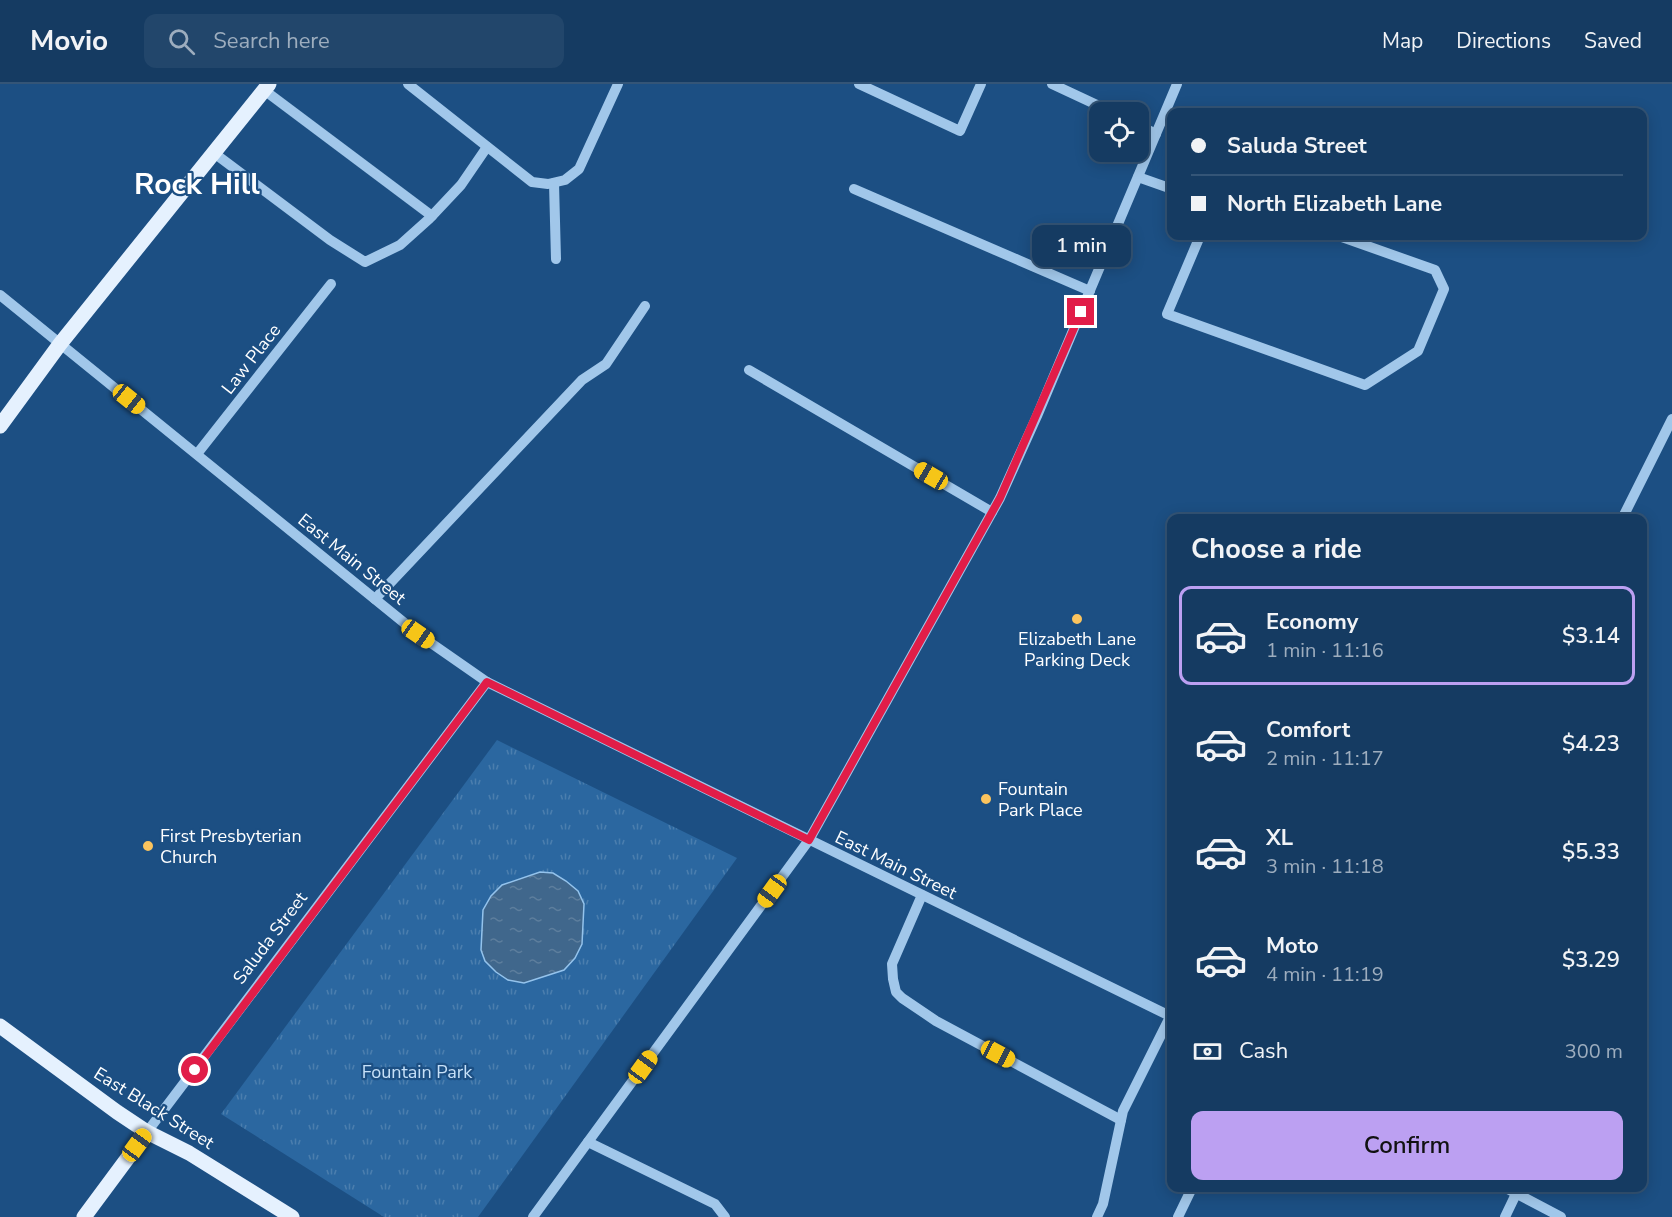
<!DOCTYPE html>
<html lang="en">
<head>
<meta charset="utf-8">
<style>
  :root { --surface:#153b62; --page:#22466b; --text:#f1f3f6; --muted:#9dadbe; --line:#345577; --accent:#bca0f2 }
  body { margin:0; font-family:"Nunito Sans",sans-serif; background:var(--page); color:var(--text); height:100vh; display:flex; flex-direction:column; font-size:22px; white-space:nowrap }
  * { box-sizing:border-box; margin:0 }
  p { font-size:20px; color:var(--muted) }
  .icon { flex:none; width:33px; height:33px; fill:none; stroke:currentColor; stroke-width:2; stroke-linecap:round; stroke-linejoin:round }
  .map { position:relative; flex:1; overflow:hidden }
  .sheet { position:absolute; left:1167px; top:430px; width:480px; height:678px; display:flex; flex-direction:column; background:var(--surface); border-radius:12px; box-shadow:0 3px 15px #0003,0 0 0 2px var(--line) }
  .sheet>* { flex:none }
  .top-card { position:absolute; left:1167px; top:24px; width:480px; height:132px; border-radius:12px; box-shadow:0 3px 15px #0003,0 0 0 2px var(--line); display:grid; align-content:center; height:132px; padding:0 24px; background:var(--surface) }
  .buttons { position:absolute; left:1089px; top:18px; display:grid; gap:12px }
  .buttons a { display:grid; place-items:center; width:60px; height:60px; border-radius:12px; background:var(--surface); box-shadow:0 3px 15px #0003,0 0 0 2px var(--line); font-size:30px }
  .end { position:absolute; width:27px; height:27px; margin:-14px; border:8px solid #e11d48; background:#fff; box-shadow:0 0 0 3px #fff }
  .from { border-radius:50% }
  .bubble { position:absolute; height:42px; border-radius:12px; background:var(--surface); box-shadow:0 3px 15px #0003,0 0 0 2px var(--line); font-size:20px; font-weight:600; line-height:42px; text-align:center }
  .car { position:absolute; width:18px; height:36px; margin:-18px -9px; border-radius:8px; box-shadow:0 0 4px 2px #0007; background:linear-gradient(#f5c518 24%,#345 0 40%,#f5c518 0 76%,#345 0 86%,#f5c518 0) }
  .top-card b { display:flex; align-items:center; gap:21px; height:57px; font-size:22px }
  .top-card b+b { border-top:2px solid var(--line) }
  .top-card i { width:15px; height:15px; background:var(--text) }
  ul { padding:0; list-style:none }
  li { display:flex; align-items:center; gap:18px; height:99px; margin:0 12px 9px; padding:0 12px; border:3px solid transparent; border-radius:12px }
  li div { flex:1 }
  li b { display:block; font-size:22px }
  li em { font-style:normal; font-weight:600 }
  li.active { border-color:var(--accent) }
  li>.icon { width:54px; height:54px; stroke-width:1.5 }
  h2 { padding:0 24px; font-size:27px; line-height:72px }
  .pay { display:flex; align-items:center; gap:15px; height:66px; padding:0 24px; font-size:22px }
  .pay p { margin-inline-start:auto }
  .button { display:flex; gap:12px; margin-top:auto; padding:12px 24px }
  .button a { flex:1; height:69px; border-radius:12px; background:var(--accent); color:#111; font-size:24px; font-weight:600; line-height:69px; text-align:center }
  header { display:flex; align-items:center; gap:36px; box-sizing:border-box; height:84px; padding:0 30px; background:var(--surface); border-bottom:2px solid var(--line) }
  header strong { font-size:28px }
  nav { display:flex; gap:33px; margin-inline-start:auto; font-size:21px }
  .search { width:420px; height:54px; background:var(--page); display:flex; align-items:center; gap:15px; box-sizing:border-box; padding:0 21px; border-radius:12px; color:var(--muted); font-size:22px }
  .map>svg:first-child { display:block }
  .park { fill:url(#park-tufts) }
  .water { fill:url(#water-ripples); stroke:#94c3ec; stroke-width:1.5 }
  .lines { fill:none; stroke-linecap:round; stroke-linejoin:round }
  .minor { stroke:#a1c7ea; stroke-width:10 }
  .major { stroke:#e5f1fe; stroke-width:15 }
  .route { stroke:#e11d48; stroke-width:8 }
  .poi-dot { fill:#fbc45e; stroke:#1c4f83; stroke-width:2 }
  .labels { text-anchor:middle; stroke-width:4.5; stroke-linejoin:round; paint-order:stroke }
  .street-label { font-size:18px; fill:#fff; stroke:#1c4f83 }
  .poi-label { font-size:18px; fill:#fff; stroke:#1c4f83; text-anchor:start }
  .park-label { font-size:18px; fill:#c6e0f8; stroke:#1c4f83 }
  .town-label { font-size:30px; font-weight:bold; fill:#fff; stroke:#1c4f83 }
</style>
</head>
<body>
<header>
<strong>Movio</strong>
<div class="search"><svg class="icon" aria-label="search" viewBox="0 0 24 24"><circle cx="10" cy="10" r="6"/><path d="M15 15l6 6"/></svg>Search here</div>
<nav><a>Map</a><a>Directions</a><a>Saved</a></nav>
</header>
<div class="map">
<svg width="1672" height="1133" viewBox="0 0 1672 1133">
  <defs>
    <pattern id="park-tufts" width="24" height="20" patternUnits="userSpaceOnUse" patternTransform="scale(1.5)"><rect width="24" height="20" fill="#2b67a0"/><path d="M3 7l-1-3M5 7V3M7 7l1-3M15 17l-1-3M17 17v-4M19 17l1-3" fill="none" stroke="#4b7eae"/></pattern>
    <pattern id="water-ripples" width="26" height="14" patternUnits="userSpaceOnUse" patternTransform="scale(1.5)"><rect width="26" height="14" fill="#40678c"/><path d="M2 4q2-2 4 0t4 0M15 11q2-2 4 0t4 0" fill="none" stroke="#5d7e9d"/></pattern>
  </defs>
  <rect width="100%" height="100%" fill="#1c4f83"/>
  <path class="park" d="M497,656L737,774L478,1133H384L221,1030Z"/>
  <path class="water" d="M540,788L553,789L566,797L578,807L584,820L582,860L575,874L564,886L524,899L508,896L496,888L485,877L481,866L483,826L491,812L502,801Z"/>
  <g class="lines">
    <g class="minor">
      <path d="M408,0L532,98L548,100L565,96L579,85L618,0"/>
      <path d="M859,0L960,47L981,0"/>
      <path d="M1052,0L1112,28"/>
      <path d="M264,6L432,132"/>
      <path d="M1138,41L1156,50"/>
      <path d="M214,69L330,156L365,178L400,161L429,135L461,101L487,63"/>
      <path d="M1138,93L1172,105"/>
      <path d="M554,99L556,175"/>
      <path d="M854,105L1090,207"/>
      <path d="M1200,152L1167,230L1365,301L1418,267L1444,205L1435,186L1339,152"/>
      <path d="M0,211L418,550L487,598L1172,933"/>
      <path d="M749,286L992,428"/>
      <path d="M197,370L331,200"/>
      <path d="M1622,435L1672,335"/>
      <path d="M375,515L582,296L606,280L645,222"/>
      <path d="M922,811L892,880L893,895L896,908L902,914L936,937L1121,1036"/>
      <path d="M147,1048L487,598"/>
      <path d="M588,1058L715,1120L725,1133"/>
      <path d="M1506,1104L1561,1133"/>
      <path d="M533,1133L809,756L1000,414L1037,332L1177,0"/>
      <path d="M1097,1133L1103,1120L1123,1027L1170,933"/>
      <path d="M1178,1133L1192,1104"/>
      <path d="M1505,1133L1516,1110"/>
    </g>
    <g class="major">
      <path d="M0,342L60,260L269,0"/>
      <path d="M0,942L117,1028L147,1048L189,1069L292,1133"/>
      <path d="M84,1133L147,1048"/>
    </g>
  </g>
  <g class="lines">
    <path class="route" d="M195,986L487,598L809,756L1000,414L1081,228"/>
  </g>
  <g class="poi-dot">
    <circle cx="1077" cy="535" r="6"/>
    <circle cx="986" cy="715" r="6"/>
    <circle cx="148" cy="762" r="6"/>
  </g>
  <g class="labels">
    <g class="street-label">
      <text transform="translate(251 275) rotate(-52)" y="6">Law Place</text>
      <text transform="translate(352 475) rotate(39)" y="6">East Main Street</text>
      <text transform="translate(896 781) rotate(26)" y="6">East Main Street</text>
      <text transform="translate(270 854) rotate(-53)" y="6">Saluda Street</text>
      <text transform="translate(154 1024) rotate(32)" y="6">East Black Street</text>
    </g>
    <g class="poi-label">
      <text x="1077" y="561" text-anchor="middle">Elizabeth Lane<tspan x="1077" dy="21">Parking Deck</tspan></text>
      <text x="998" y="711">Fountain<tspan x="998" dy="21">Park Place</tspan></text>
      <text x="160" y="758">First Presbyterian<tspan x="160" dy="21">Church</tspan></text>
    </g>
    <g class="park-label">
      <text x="417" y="994">Fountain Park</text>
    </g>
    <g class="town-label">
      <text x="197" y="110">Rock Hill</text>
    </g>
  </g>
</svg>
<div class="buttons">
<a><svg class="icon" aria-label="locate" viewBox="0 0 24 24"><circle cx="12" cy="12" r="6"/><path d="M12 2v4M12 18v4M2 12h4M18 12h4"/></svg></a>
</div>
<i class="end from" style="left:195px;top:986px"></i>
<i class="end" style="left:1081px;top:228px"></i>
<div class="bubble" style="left:1032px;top:141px;width:99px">1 min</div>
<i class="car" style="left:129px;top:315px;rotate:129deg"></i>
<i class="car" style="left:931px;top:392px;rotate:300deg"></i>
<i class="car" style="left:418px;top:550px;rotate:125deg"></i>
<i class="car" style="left:772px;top:807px;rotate:216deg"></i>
<i class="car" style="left:998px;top:970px;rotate:118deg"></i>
<i class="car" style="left:643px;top:983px;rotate:36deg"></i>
<i class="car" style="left:137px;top:1061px;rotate:36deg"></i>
<div class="top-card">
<b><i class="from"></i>Saluda Street</b>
<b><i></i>North Elizabeth Lane</b>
</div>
<section class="sheet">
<h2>Choose a ride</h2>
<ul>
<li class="active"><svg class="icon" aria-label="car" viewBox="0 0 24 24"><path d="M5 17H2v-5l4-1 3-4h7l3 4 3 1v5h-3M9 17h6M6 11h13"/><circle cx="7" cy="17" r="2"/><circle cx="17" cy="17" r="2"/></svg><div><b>Economy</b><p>1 min · 11:16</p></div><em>$3.14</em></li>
<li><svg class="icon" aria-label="car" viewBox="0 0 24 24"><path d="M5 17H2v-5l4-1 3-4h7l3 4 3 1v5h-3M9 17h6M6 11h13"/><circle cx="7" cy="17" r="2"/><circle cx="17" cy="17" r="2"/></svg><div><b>Comfort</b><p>2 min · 11:17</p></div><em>$4.23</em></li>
<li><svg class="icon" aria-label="car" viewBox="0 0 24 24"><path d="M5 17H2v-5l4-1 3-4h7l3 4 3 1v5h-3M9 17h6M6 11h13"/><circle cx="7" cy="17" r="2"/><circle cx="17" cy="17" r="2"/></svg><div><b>XL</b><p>3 min · 11:18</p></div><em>$5.33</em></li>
<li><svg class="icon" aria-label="car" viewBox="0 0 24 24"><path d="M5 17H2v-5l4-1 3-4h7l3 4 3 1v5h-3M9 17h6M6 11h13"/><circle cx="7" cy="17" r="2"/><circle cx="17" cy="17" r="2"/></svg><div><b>Moto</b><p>4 min · 11:19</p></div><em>$3.29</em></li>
</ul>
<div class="pay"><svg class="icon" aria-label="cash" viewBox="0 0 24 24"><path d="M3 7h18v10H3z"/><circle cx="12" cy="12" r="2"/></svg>Cash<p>300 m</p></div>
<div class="button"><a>Confirm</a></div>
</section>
</div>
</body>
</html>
